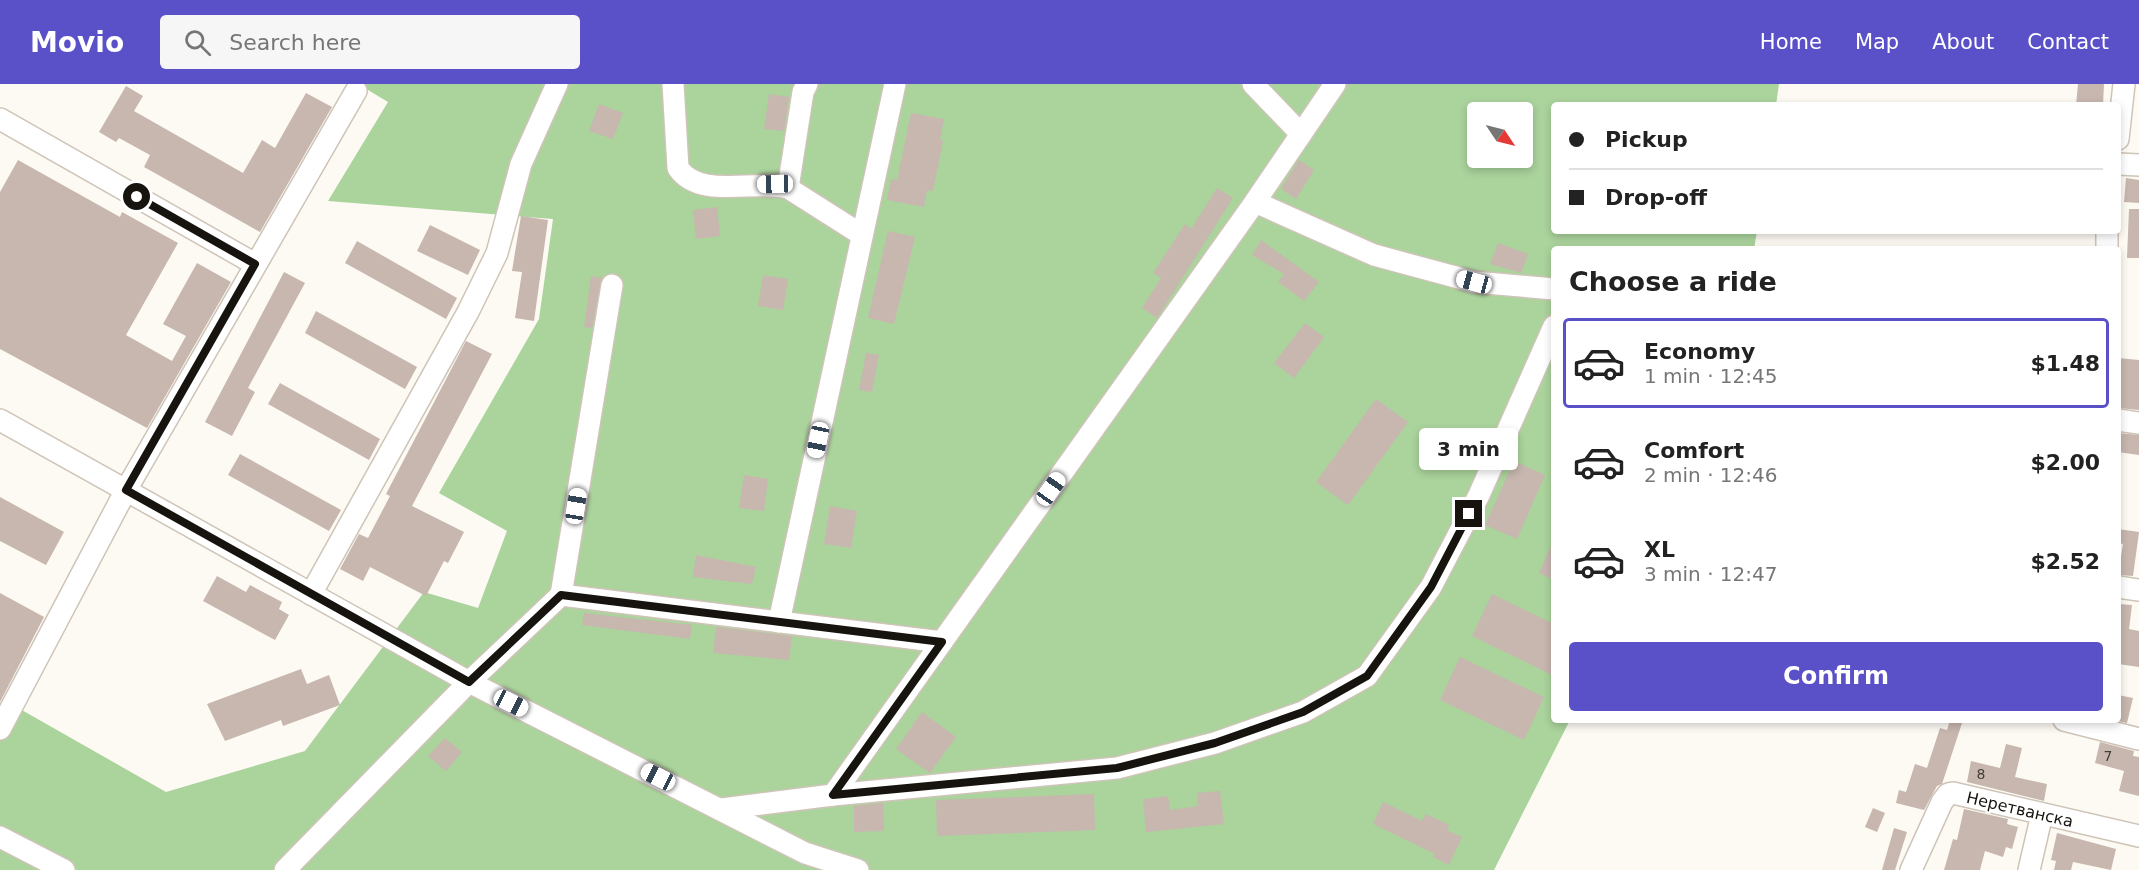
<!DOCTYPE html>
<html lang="en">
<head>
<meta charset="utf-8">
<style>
  :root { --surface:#fff; --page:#f6f6f6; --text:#222; --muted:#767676; --line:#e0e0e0; --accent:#5a50c8 }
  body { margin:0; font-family:"DejaVu Sans",sans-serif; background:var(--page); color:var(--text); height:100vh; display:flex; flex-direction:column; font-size:22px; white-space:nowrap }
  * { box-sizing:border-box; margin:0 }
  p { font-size:20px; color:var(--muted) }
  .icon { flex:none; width:33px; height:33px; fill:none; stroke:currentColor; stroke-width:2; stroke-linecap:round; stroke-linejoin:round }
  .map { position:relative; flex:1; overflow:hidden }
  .details { position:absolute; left:1551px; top:162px; width:570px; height:477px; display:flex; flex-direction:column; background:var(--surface); border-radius:6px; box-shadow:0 3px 9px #0003 }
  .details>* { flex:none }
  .top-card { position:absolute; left:1551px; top:18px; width:570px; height:132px; border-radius:6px; box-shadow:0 3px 9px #0003; display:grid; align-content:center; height:132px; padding:0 18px; background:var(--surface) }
  .needle { width:39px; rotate:125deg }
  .tools { position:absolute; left:1467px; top:18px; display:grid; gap:12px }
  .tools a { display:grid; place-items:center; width:66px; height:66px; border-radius:6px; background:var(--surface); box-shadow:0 3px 9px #0003; font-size:30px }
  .end { position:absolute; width:27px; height:27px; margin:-14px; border:8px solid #17140f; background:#fff; box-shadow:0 0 0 3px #fff }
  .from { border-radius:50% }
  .bubble { position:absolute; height:42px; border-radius:6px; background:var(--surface); box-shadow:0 3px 9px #0003; font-size:20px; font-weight:700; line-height:42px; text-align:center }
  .car { position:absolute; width:18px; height:36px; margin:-18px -9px; border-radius:8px; box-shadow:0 0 4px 2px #0007; background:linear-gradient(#fff 24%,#345 0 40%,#fff 0 76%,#345 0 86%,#fff 0) }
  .top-card b { display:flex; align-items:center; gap:21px; height:57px; font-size:22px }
  .top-card b+b { border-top:2px solid var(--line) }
  .top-card i { width:15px; height:15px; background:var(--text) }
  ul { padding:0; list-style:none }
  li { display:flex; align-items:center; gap:18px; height:90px; margin:0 12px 9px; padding:0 6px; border:3px solid transparent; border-radius:6px }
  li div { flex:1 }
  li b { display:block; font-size:22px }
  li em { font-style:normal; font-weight:700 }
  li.selected { border-color:var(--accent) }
  li>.icon { width:54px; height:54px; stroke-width:1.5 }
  h2 { padding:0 18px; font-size:27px; line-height:72px }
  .button { display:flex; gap:12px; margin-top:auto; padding:12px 18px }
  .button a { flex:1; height:69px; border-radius:6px; background:var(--accent); color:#fff; font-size:24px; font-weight:700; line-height:69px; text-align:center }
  header { display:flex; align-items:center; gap:36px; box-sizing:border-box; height:84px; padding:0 30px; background:var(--accent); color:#fff }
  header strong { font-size:28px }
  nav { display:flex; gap:33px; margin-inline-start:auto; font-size:21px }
  .search { width:420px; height:54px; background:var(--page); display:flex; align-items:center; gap:15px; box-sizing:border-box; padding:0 21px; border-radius:6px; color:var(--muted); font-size:22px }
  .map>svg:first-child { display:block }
  .forest { fill:#abd39c; fill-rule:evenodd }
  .building { fill:#c7b7af }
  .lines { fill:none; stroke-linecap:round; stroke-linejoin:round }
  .minor-casing { stroke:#cec4b7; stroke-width:24 }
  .minor { stroke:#fff; stroke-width:21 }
  .route { stroke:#17140f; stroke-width:8 }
  .labels { text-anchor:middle; stroke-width:4.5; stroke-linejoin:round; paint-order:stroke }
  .number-label { font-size:14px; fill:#433d37 }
  .street-label { font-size:16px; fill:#17140f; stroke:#fff }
</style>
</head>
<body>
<header>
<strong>Movio</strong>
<div class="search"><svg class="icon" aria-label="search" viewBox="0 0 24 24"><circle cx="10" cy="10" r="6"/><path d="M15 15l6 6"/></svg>Search here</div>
<nav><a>Home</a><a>Map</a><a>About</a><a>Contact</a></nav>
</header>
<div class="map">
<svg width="2139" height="786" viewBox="0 0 2139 786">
  <rect width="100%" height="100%" fill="#fdfaf4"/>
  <path class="forest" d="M358,0H1779L1776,21H1554V147H1757L1754,165H1554V636H1570L1494,786H0V645L13,621L166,708L305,667L424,508L478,524L507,447L439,409L539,235L553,135L328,117L388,18ZM1478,28H1522V74H1478Z"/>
  <g class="building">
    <path d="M2078,0H2104L2103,21H2076Z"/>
    <path d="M126,2L143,12L134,27L243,89L262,56L275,64L306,9L332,23L260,148L144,83L150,71L119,54L116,58L99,48Z"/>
    <path d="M769,10L789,13L784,47L764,45Z"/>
    <path d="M599,20L623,29L613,55L589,47Z"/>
    <path d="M911,29L944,35L940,56L943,57L933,107L927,106L924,123L887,116L891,95L897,96Z"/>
    <path d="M18,76L120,133L122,128L178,159L126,251L172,277L186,252L163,240L197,179L231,198L147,344L0,265V108Z"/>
    <path d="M1299,76L1314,86L1296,115L1281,105Z"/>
    <path d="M2126,94L2139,96V119L2124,118Z"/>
    <path d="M1217,104L1233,114L1157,234L1142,224L1161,194L1153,189L1185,140L1191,145Z"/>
    <path d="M717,123L720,152L696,155L693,126Z"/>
    <path d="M2129,125H2139V174H2127Z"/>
    <path d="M521,132L548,136L534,237L515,234L522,188L512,187Z"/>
    <path d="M430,141L480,166L468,191L417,167Z"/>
    <path d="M888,147L915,153L894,240L868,234Z"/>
    <path d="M1261,156L1319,198L1304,217L1278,198L1284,190L1252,171Z"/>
    <path d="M357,157L457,214L446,235L345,179Z"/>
    <path d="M1498,159L1528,170L1521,189L1490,180Z"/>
    <path d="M284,188L305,199L248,304L255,308L232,352L205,338Z"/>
    <path d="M763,191L788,195L783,226L758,222Z"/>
    <path d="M591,192L602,194L592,244L584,243Z"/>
    <path d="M316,227L417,283L405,305L305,249Z"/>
    <path d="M1305,239L1324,253L1294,294L1274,279Z"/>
    <path d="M466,257L492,270L412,422L464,448L448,479L444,477L426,512L370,483L363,497L340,485L359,450L368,454L390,412L386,410Z"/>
    <path d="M866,269L879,271L872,308L859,306Z"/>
    <path d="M2118,274L2139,276V326L2118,324Z"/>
    <path d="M280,299L380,355L369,376L268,320Z"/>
    <path d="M1376,315L1408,338L1348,421L1316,398Z"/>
    <path d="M2118,349L2139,351V371L2118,368Z"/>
    <path d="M240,370L341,426L329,447L228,391Z"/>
    <path d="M1514,377L1545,391L1517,455L1485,441Z"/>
    <path d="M744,391L768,395L764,427L739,424Z"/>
    <path d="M0,413L64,448L46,481L0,457Z"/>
    <path d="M830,422L857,427L851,464L824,460Z"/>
    <path d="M2118,445L2139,448L2133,492L2118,491L2123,460L2118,459Z"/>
    <path d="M1554,455V496L1539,489Z"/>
    <path d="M696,471L756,483L752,500L693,493Z"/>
    <path d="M217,492L246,508L250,501L282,518L279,525L289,531L275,556L203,517Z"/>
    <path d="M0,509L44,533L0,618Z"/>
    <path d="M1492,510L1554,540V592L1472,552Z"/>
    <path d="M2119,520L2132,521L2129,545L2139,547V583L2118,580Z"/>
    <path d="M584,529L692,541L690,555L582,541Z"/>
    <path d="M716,543L792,552L789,576L713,569Z"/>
    <path d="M1460,573L1544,613L1524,656L1440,616Z"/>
    <path d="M301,585L307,600L329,591L340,621L283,642L281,636L225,657L207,620Z"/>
    <path d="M2118,611L2133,614L2127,639L2118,637Z"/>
    <path d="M922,628L956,653L930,689L896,665Z"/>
    <path d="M1950,636H1963L1942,700L1937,702L1924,726L1896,719L1899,706L1906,708L1915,680L1927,684L1940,644L1947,646Z"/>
    <path d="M445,654L462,668L446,687L428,672Z"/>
    <path d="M2100,658L2134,667L2133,672L2139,673V712L2119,707L2124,687L2095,679Z"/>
    <path d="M2006,660L2022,664L2015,693L2047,700L2044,717L1967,698L1971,677L2000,684Z"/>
    <path d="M1220,707L1224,740L1146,748L1143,715L1168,712L1170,726L1198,722L1197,709Z"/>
    <path d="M1094,710L1095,746L937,752L936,716Z"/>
    <path d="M1383,718L1422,737L1426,730L1449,741L1447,746L1462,753L1449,781L1433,773L1435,770L1373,740Z"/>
    <path d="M883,719L884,747L854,748V722Z"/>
    <path d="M1873,724L1885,729L1877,748L1865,743Z"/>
    <path d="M1964,725L2008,735L2007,740L2018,743L2012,765L2006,763L2003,773L1985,767L1980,786H1944L1953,755L1957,756Z"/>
    <path d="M1894,744L1907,748L1895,786H1882Z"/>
    <path d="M2057,749L2116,765L2111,786L2073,778L2071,786H2054L2056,777L2051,776Z"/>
  </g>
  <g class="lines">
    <defs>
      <g id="minor">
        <path d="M673,0L678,84C700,116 754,95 788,104L862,151"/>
        <path d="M1253,0L1301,50"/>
        <path d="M0,35L255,180"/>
        <path d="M2118,55L2124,0"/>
        <path d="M2118,80L2139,81"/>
        <path d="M788,104L803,8L807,0"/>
        <path d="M1255,118L1374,171L1474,198L1554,205"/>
        <path d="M2107,165V147"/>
        <path d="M612,201L561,511L942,558"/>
        <path d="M0,336L469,598L805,769L858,786"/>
        <path d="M2118,336L2139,339"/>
        <path d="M2118,503L2139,506"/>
        <path d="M311,510L468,228L497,169L521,80L557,0"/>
        <path d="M779,538L895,0"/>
        <path d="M2064,636L2139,655"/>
        <path d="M0,645L126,406L356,7"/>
        <path d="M833,711L1255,118L1335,0"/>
        <path d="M722,725L833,711L1117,684L1215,659L1303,628L1367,592L1431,503L1479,411L1554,242"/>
        <path d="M0,753L64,786"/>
        <path d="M285,786L469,598L561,511"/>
        <path d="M1911,786L1942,718L1948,710L1953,709L2139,752"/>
        <path d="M2029,786L2042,730"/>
      </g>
    </defs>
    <use href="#minor" class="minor-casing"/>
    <use href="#minor" class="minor"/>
  </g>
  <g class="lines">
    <path class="route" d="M137,113L255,180L126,406L469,598L561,511L942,558L833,711L1117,684L1215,659L1303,628L1367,592L1431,503L1469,430"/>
  </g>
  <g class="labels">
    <g class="number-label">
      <text x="2108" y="677">7</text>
      <text x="1981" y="695">8</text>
    </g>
    <g class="street-label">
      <text transform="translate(2020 725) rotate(13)" y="6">Неретванска</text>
    </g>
  </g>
</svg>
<div class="tools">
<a><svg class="needle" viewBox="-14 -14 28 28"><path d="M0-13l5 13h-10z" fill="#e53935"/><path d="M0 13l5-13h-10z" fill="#767676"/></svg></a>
</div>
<i class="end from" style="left:137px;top:113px"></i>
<i class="end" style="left:1469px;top:430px"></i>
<div class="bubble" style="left:1419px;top:344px;width:99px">3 min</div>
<i class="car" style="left:775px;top:100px;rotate:269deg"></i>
<i class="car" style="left:1474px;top:198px;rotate:285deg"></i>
<i class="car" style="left:818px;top:356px;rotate:192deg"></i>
<i class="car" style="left:1051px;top:405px;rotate:35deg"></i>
<i class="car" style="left:576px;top:422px;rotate:9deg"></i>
<i class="car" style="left:511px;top:619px;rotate:117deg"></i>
<i class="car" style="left:658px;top:693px;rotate:297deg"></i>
<div class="top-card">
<b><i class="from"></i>Pickup</b>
<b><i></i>Drop-off</b>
</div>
<section class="details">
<h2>Choose a ride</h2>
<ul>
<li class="selected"><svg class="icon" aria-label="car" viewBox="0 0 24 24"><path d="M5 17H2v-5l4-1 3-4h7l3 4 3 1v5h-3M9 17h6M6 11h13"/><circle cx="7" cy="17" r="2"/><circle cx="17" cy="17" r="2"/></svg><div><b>Economy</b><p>1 min · 12:45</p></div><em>$1.48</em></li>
<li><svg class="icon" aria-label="car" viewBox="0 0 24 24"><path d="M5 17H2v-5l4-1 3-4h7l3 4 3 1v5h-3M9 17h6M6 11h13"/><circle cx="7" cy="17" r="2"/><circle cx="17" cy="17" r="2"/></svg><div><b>Comfort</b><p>2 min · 12:46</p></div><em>$2.00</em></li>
<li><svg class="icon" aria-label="car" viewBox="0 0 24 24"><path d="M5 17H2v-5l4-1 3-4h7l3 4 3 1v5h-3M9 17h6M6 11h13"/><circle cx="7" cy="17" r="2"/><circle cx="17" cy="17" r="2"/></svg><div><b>XL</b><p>3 min · 12:47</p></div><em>$2.52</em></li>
</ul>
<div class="button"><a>Confirm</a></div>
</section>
</div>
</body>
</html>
